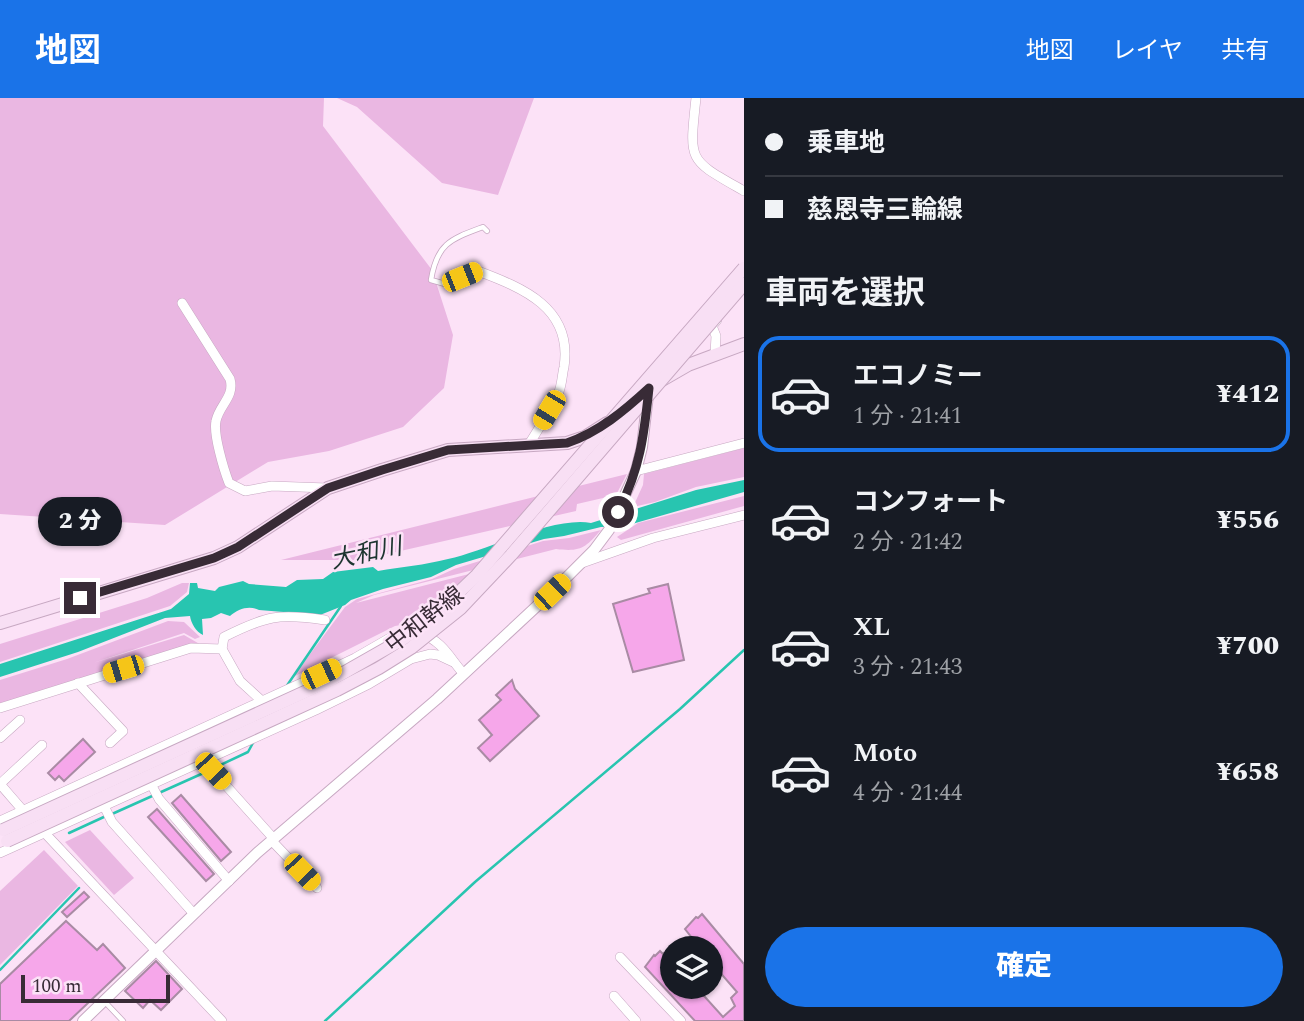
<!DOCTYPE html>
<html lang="ja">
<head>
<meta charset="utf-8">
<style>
  :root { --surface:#171b24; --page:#20242c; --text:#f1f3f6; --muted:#9ea1a6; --line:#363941; --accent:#1a73e8 }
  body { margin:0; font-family:Spectral,"Noto Sans JP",serif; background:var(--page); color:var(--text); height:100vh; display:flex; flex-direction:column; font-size:26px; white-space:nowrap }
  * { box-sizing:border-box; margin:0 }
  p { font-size:23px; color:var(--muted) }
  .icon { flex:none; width:38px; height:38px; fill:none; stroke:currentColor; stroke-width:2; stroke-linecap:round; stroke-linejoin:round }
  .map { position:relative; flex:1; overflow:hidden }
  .details { display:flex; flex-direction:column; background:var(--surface); width:560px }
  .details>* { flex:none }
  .hud { display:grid; align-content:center; height:154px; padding:0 21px; background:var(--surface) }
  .fabs { position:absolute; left:660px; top:838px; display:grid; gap:14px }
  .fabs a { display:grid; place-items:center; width:63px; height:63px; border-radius:50%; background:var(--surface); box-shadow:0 2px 5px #0004; font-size:35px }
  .scale { position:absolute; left:21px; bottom:18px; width:149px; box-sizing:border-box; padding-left:7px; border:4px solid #382b36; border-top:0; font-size:19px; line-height:24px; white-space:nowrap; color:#382b36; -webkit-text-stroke:5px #fce2f7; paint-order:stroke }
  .end { position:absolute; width:32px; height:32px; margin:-16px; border:9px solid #382b36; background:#fff; box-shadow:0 0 0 4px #fff }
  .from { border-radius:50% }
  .bubble { position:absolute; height:49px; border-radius:24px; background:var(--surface); box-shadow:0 2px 5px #0004; font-size:23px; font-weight:800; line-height:49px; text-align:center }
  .car { position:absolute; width:21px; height:42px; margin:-21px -10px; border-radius:9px; box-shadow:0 0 5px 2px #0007; background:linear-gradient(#f5c518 24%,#345 0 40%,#f5c518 0 76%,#345 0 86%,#f5c518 0) }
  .hud b { display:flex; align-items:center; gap:24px; height:66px; font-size:26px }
  .hud b+b { border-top:2px solid var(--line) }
  .hud i { width:18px; height:18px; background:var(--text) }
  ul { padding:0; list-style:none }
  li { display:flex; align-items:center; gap:21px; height:116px; margin:0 14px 10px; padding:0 7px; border:4px solid transparent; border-radius:21px }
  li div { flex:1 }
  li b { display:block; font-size:26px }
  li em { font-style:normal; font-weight:800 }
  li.active { border-color:var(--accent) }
  li>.icon { width:63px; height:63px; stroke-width:1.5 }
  h2 { padding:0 21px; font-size:32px; line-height:84px }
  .cta { display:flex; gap:14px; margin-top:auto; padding:14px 21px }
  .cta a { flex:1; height:80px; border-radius:42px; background:var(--accent); color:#fff; font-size:28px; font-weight:800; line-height:80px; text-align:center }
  header { display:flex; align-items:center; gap:42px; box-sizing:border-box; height:98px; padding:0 35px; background:var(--accent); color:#fff }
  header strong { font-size:33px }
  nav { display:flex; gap:38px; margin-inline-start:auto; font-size:24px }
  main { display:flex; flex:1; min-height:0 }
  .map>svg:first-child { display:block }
  .green { fill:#eab7e2 }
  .water { fill:#28c5b0 }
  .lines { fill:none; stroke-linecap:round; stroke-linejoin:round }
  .stream { stroke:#28c5b0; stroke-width:2.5 }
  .building { fill:#f6a7ea; stroke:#a98ba4; stroke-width:2 }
  .service-casing { stroke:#c7a8c2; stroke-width:6 }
  .minor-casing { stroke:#c7a8c2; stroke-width:10 }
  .tertiary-casing { stroke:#c7a8c2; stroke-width:12 }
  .secondary-casing { stroke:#c7a8c2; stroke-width:14 }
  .service { stroke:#fff; stroke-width:4.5 }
  .minor { stroke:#fff; stroke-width:9 }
  .tertiary { stroke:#fff; stroke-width:10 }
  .secondary { stroke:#f8dff4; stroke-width:12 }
  .secondary-bridge-casing { stroke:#c7a8c2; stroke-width:14; stroke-linecap:butt }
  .secondary-bridge { stroke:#f8dff4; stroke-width:12 }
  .route { stroke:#382b36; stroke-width:9 }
  .labels { text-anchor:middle; stroke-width:5; stroke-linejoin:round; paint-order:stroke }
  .street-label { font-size:23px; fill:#382b36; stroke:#fce2f7 }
  .water-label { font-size:24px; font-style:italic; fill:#1d3530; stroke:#fce2f7 }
</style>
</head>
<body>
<header>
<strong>地図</strong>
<nav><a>地図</a><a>レイヤ</a><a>共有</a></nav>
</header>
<main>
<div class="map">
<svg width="744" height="923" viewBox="0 0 744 923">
  <rect width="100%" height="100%" fill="#fce2f7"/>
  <g class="green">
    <path d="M0,0H324L323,28L432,172L453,237L444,290L403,329L329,353L268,364L165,427L0,416Z"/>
    <path d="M337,0H534L498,97L442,85L357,9Z"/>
    <path d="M744,350V379L696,389L655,404L633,409L643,387L644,376Z"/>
    <path d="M627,376L616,397L577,406L576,413L361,462H281Z"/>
    <path d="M744,398V408L621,442L617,439L638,425Z"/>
    <path d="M601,432C585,450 581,454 556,451L374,497L356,505L469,476L413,525L395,528L293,579L345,509L357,501L432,481L454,471L543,443L569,440Z"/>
    <path d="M182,485H189L187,494L170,508L0,564V546L147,500Z"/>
    <path d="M168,523L184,524L200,539L195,541L184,535L93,565L184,537L203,548L0,608V582L67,561Z"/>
    <path d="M90,732L134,780L114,797L65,744Z"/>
    <path d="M44,752L78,788L0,867V793Z"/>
  </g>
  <path class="water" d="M744,382V394L625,428L601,429L564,438L544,441L456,467L431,479L383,491L351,502L345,507L320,517L259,512C249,507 238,511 230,518L221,515L211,520L202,521L203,537C196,534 191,525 190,518L165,520L78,554L0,579V566L171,511L189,496L190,485H197L198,490L215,493L219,489L243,483L249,486L286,489L297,482L323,481L333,474L373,469L378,473C401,469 425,467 448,461C488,452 554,418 591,425L696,392Z"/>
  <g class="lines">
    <g class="stream">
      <path d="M286,589L341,508"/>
      <path d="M214,670L248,654L254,643"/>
      <path d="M112,716L208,673"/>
      <path d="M69,735L106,718"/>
      <path d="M0,872L79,790"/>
      <path d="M325,923L475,784L680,611L744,552"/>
    </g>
  </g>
  <g class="building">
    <path d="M668,486L684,562L633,574L613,506L650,495L648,491Z"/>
    <path d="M512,582L515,591L539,618L490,663L478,650L492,637L479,622L501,602L496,597Z"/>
    <path d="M83,641L95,654L64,683L59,678L55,682L48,675Z"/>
    <path d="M181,697L231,754L221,763L172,705Z"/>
    <path d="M157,711L214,776L206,783L148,719Z"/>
    <path d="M84,794L89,799L67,819L62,814Z"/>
    <path d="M702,816L744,866V923H695L645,869L654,857L655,858L660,853L663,856L664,855L672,863V889H696L723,919L735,908L731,900L737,894L710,863V850H700L685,831L696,819L698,820Z"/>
    <path d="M66,823L97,852L103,846L125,870L69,923H0V886Z"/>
    <path d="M156,863L182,891L161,912L150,902L143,910L125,893Z"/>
  </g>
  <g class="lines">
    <defs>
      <g id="service">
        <path d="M478,173L445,186L431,182C437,145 451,141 483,129L487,133"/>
        <path d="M105,904L123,923"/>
      </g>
      <g id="minor">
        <path d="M696,0C689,65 688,61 744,93"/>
        <path d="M478,173C523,190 573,210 564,269C562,277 562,288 558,296C550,314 538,331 528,348"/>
        <path d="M182,205L230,281C235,299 219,307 216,323C213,336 224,372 229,385L245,393L272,388L327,390"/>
        <path d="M715,256L716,238L712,228L717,222"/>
        <path d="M636,373L744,345"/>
        <path d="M582,465L653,440L744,417"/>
        <path d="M422,536C443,544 449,559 463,575"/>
        <path d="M222,551L224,539C266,518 278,515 325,522"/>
        <path d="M78,585L123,633L110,645"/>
        <path d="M0,610L191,550L222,551L240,583L262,603"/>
        <path d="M0,640L20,622"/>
        <path d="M205,662L213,673L274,741"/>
        <path d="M0,686L26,716"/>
        <path d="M0,686L42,647"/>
        <path d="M151,686L159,701L229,783"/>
        <path d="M104,708L112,724L194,816"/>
        <path d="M0,723L321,576L355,560L395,537L408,536"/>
        <path d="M41,731L222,923"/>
        <path d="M272,743L317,790"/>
        <path d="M0,755L316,612L369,586L411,561L430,556L438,557L453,564"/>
        <path d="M620,859L681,923"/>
        <path d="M614,898L636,923"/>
      </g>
      <path id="tertiary" d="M83,923L257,755L437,601L552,494L594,452L609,432L636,373L642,349L648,297"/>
      <g id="secondary">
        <path d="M662,282L688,267L744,246"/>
        <path d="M0,525L214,460L238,449L328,390L382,372L448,352L567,345L585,339L607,325"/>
      </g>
    </defs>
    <use href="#service" class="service-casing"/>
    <use href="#minor" class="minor-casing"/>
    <use href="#tertiary" class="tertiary-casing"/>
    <use href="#secondary" class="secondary-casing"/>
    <use href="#service" class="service"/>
    <use href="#minor" class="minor"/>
    <use href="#tertiary" class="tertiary"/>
    <use href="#secondary" class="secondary"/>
    <defs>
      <g id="secondary-bridge">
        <path d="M3,732L331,582L403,541L432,520L477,477L744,170"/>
        <path d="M7,743L337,592L379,570L411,550L461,510L511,457L744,186"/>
      </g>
    </defs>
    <use href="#secondary-bridge" class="secondary-bridge-casing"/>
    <use href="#secondary-bridge" class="secondary-bridge"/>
  </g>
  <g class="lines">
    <path class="route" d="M80,500L214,460L238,449L328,390L382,372L448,352L567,345C599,334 624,313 649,290C644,338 640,371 618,414"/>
  </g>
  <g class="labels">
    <g class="street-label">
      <text transform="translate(424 521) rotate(-38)" y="8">中和幹線</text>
    </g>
    <g class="water-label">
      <text transform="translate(366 455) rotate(-12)" y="8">大和川</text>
    </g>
  </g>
</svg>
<div class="fabs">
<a><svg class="icon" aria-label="layers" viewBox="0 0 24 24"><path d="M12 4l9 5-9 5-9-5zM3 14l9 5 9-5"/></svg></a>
</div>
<div class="scale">100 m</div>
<i class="end from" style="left:618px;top:414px"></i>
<i class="end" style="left:80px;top:500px"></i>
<div class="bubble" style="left:38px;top:399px;width:84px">2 分</div>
<i class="car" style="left:462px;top:179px;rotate:68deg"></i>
<i class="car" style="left:549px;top:312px;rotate:211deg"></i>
<i class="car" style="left:552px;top:494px;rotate:46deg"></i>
<i class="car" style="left:123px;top:571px;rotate:253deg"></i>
<i class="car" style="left:321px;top:576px;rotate:65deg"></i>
<i class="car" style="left:213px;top:673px;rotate:137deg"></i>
<i class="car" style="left:302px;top:774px;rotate:136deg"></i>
</div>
<section class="details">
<div class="hud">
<b><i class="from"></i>乗車地</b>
<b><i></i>慈恩寺三輪線</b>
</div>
<h2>車両を選択</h2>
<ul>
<li class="active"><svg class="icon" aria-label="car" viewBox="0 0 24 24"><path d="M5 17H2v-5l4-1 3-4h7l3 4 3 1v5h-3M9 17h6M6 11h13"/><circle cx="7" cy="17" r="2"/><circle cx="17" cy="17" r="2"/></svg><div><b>エコノミー</b><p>1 分 · 21:41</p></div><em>¥412</em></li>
<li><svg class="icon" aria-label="car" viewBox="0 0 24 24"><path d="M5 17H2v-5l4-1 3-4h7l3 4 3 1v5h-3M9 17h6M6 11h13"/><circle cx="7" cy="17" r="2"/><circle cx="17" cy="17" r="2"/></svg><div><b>コンフォート</b><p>2 分 · 21:42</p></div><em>¥556</em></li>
<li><svg class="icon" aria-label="car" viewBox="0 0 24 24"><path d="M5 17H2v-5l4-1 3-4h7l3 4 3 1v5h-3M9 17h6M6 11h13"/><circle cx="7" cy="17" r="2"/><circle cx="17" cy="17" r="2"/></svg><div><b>XL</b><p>3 分 · 21:43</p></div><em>¥700</em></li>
<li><svg class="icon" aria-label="car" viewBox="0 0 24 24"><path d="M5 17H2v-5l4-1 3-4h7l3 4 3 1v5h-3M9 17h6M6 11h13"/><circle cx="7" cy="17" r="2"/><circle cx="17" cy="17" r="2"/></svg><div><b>Moto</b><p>4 分 · 21:44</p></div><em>¥658</em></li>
</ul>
<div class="cta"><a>確定</a></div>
</section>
</main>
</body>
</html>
